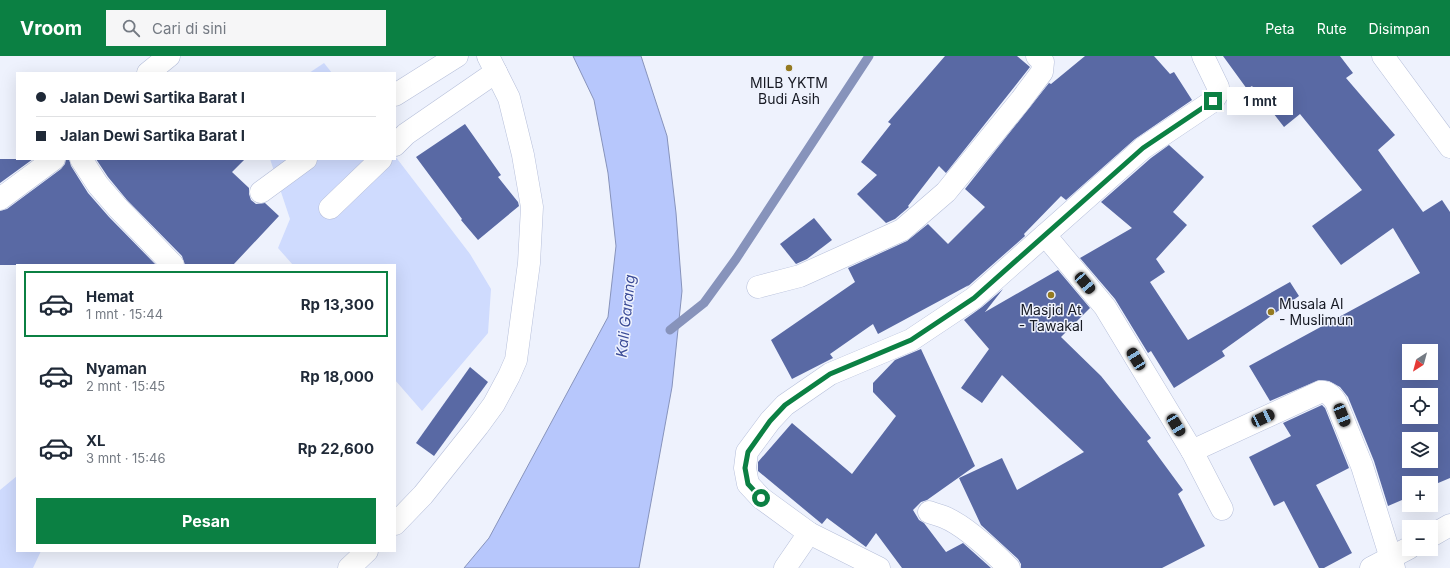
<!DOCTYPE html>
<html lang="id">
<head>
<meta charset="utf-8">
<style>
  :root { --surface:#fff; --page:#f6f6f7; --text:#1f2937; --muted:#747a83; --line:#e0e1e3; --accent:#0b8043 }
  body { margin:0; font-family:Inter,sans-serif; background:var(--page); color:var(--text); height:100vh; display:flex; flex-direction:column; font-size:15px; white-space:nowrap }
  * { box-sizing:border-box; margin:0 }
  p { font-size:13px; color:var(--muted) }
  .icon { flex:none; width:22px; height:22px; fill:none; stroke:currentColor; stroke-width:2; stroke-linecap:round; stroke-linejoin:round }
  .map { position:relative; flex:1; overflow:hidden }
  .drawer { position:absolute; left:16px; top:208px; width:380px; height:288px; display:flex; flex-direction:column; background:var(--surface); border-radius:0px; box-shadow:0 4px 16px #0002 }
  .drawer>* { flex:none }
  .guide { position:absolute; left:16px; top:16px; width:380px; height:88px; border-radius:0px; box-shadow:0 4px 16px #0002; display:grid; align-content:center; height:88px; padding:0 20px; background:var(--surface) }
  .needle { width:26px; rotate:216deg }
  .controls { position:absolute; left:1402px; top:288px; display:grid; gap:8px }
  .controls a { display:grid; place-items:center; width:36px; height:36px; border-radius:0px; background:var(--surface); box-shadow:0 4px 16px #0002; font-size:20px }
  .end { position:absolute; width:18px; height:18px; margin:-9px; border:5px solid #0b8043; background:#fff; box-shadow:0 0 0 2px #fff }
  .from { border-radius:50% }
  .bubble { position:absolute; height:28px; border-radius:0px; background:var(--surface); box-shadow:0 4px 16px #0002; font-size:13px; font-weight:700; line-height:28px; text-align:center }
  .car { position:absolute; width:12px; height:24px; margin:-12px -6px; border-radius:5px; box-shadow:0 0 3px 1px #0007; background:linear-gradient(#222 24%,#8ab4d8 0 40%,#222 0 76%,#8ab4d8 0 86%,#222 0) }
  .guide b { display:flex; align-items:center; gap:14px; height:38px; font-size:15px }
  .guide b+b { border-top:1px solid var(--line) }
  .guide i { width:10px; height:10px; background:var(--text) }
  ul { padding:7px 0 0; list-style:none }
  li { display:flex; align-items:center; gap:12px; height:66px; margin:0 8px 6px; padding:0 12px; border:2px solid transparent; border-radius:0px }
  li div { flex:1 }
  li b { display:block; font-size:15px }
  li em { font-style:normal; font-weight:700 }
  li.current { border-color:var(--accent) }
  li>.icon { width:36px; height:36px; stroke-width:1.5 }
  .action { display:flex; gap:8px; margin-top:auto; padding:8px 20px }
  .action a { flex:1; height:46px; border-radius:0px; background:var(--accent); color:#fff; font-size:16px; font-weight:700; line-height:46px; text-align:center }
  header { display:flex; align-items:center; gap:24px; box-sizing:border-box; height:56px; padding:0 20px; background:var(--accent); color:#fff }
  header strong { font-size:19px }
  nav { display:flex; gap:22px; margin-inline-start:auto; font-size:14px }
  .search { width:280px; height:36px; background:var(--page); display:flex; align-items:center; gap:10px; box-sizing:border-box; padding:0 14px; border-radius:0px; color:var(--muted); font-size:15px }
  .map>svg:first-child { display:block }
  .green { fill:#cfdbfe }
  .water { fill:#b7c7fc; stroke:#8793bb }
  .lines { fill:none; stroke-linecap:round; stroke-linejoin:round }
  .stream { stroke:#8793bb; stroke-width:9 }
  .building { fill:#5969a4; fill-rule:evenodd }
  .street-casing { stroke:#b6bfda; stroke-width:23 }
  .secondary-casing { stroke:#b6bfda; stroke-width:23 }
  .street { stroke:#fff; stroke-width:22 }
  .secondary { stroke:#fff; stroke-width:22 }
  .route { stroke:#0b8043; stroke-width:5 }
  .poi-dot { fill:#947a21; stroke:#eef2fd; stroke-width:1.5 }
  .labels { text-anchor:middle; stroke-width:3; stroke-linejoin:round; paint-order:stroke }
  .poi-label { font-size:14px; fill:#171a24; stroke:#eef2fd }
  .water-label { font-size:15px; font-style:italic; fill:#3c4c97; stroke:#eef2fd }
</style>
</head>
<body>
<header>
<strong>Vroom</strong>
<div class="search"><svg class="icon" aria-label="search" viewBox="0 0 24 24"><circle cx="10" cy="10" r="6"/><path d="M15 15l6 6"/></svg>Cari di sini</div>
<nav><a>Peta</a><a>Rute</a><a>Disimpan</a></nav>
</header>
<div class="map">
<svg width="1450" height="512" viewBox="0 0 1450 512">
  <rect width="100%" height="100%" fill="#eef2fd"/>
  <g class="green">
    <path d="M324,7L332,17H309Z"/>
    <path d="M395,100L470,198L491,233L488,277L422,355L395,324V209H293L278,192L290,163L270,103H395Z"/>
    <path d="M17,420V495H41L33,512H0V434Z"/>
  </g>
  <path class="water" d="M573,0H641L667,80L676,157L682,235L672,331L639,512H464L489,482L608,261L616,190L608,117L594,44Z"/>
  <g class="lines">
    <path class="stream" d="M670,274L704,247L736,203L869,0"/>
  </g>
  <g class="building">
    <path d="M945,0H1017L1030,11L946,117L939,110L908,150L909,151L895,163L886,167L857,138L877,119L861,106L891,68L888,66Z"/>
    <path d="M1085,0H1154L1170,18L1174,16L1192,44L1135,83L1066,144L1061,140L1024,178L1025,180L966,232L969,229L878,278L873,268L830,298L833,302L792,323L771,284L855,226L848,212L907,185L928,168L948,188L985,151L965,133L1049,27L1051,28Z"/>
    <path d="M1223,0H1340L1353,17L1346,22L1395,79L1378,94L1423,156L1442,144L1450,156V422L1431,430V427H1409V441L1388,450L1374,405L1348,341L1340,331L1329,325L1319,324L1270,345L1249,310L1420,217L1393,172L1341,209L1312,170L1362,134L1300,58L1284,71L1252,30L1247,33ZM1409,295H1431V317H1409ZM1409,339H1431V361H1409ZM1409,383H1431V405H1409Z"/>
    <path d="M465,68L501,119L498,121L518,146L519,150L478,184L461,164L462,163L416,101Z"/>
    <path d="M1169,89L1204,121L1173,156L1187,169L1156,203L1165,216L1150,226L1188,284L1290,226L1299,240L1222,295L1225,300L1174,332L1151,295L1148,297L1115,243L1080,202L1132,172L1101,146L1151,102Z"/>
    <path d="M0,103H33L0,127Z"/>
    <path d="M66,103H69L71,110L88,137L109,161L156,209H0V155L7,153L61,113L65,108Z"/>
    <path d="M96,103H245L232,116L249,132V138L251,144L256,148L265,147L279,160L233,209H185L182,200L127,144L108,121Z"/>
    <path d="M814,162L832,184L807,203L796,208L780,188Z"/>
    <path d="M1058,214L1090,252L1061,281L1101,320L1151,382L1147,385L1183,434L1178,438L1205,490L1162,512H1021V508L1018,503L981,469L959,422L1002,402L1017,434L1084,396L1002,319L982,347L961,332L989,293L964,264L982,251L1003,233L985,256Z"/>
    <path d="M921,293L975,410L927,444L921,446L913,454L919,464L924,467L946,496L963,487L991,512H902L876,477L866,491L827,462L822,468L758,415V406L792,367L852,418L896,360L873,336V327L895,304Z"/>
    <path d="M470,311L488,326L434,400L416,387Z"/>
    <path d="M1322,349L1325,352L1349,412L1316,429L1352,497L1324,512H1319L1284,445L1274,450L1249,401L1291,380L1283,367Z"/>
  </g>
  <g class="lines">
    <defs>
      <g id="street">
        <path d="M148,17L169,0"/>
        <path d="M395,39L457,0"/>
        <path d="M395,89L406,78L496,16"/>
        <path d="M81,103L98,129L118,152L173,209"/>
        <path d="M261,136L306,103"/>
        <path d="M0,143L54,103"/>
        <path d="M330,152L381,103"/>
        <path d="M1045,179L1105,251L1192,395L1320,336C1327,335 1332,340 1336,346L1362,410L1394,512"/>
        <path d="M758,231L800,220L902,174L946,136L1021,44L1042,16L1043,6L1037,0"/>
        <path d="M1192,395L1222,453"/>
        <path d="M929,456C934,458 939,459 944,461C966,470 992,495 1009,512"/>
        <path d="M395,468L423,439L478,370L494,348L509,320L516,304L529,207L532,151L523,99L509,42L488,0"/>
        <path d="M1431,480L1450,469"/>
        <path d="M349,512L367,495"/>
        <path d="M785,512L809,477"/>
        <path d="M879,512L809,477L761,442L748,428L745,412L747,396L770,365L785,349L830,318L911,284L974,242L1143,92L1213,45L1218,37V31L1203,0"/>
        <path d="M1371,512L1409,492"/>
      </g>
      <path id="secondary" d="M1383,0L1450,91"/>
    </defs>
    <use href="#street" class="street-casing"/>
    <use href="#secondary" class="secondary-casing"/>
    <use href="#street" class="street"/>
    <use href="#secondary" class="secondary"/>
  </g>
  <g class="lines">
    <path class="route" d="M761,442L748,428L745,412L748,396L770,365L785,349L830,318L911,284L974,242L1143,92L1213,45"/>
  </g>
  <g class="poi-dot">
    <circle cx="789" cy="12" r="4"/>
    <circle cx="1051" cy="239" r="4"/>
    <circle cx="1271" cy="256" r="4"/>
  </g>
  <g class="labels">
    <g class="poi-label">
      <text x="789" y="32">MILB YKTM<tspan x="789" dy="16">Budi Asih</tspan></text>
      <text x="1279" y="253" text-anchor="start">Musala Al<tspan x="1279" dy="16">- Muslimun</tspan></text>
      <text x="1051" y="259">Masjid At<tspan x="1051" dy="16">- Tawakal</tspan></text>
    </g>
    <g class="water-label">
      <text transform="translate(626 260) rotate(-84)" y="5">Kali Garang</text>
    </g>
  </g>
</svg>
<div class="controls">
<a><svg class="needle" viewBox="-14 -14 28 28"><path d="M0-13l5 13h-10z" fill="#e53935"/><path d="M0 13l5-13h-10z" fill="#747a83"/></svg></a>
<a><svg class="icon" aria-label="locate" viewBox="0 0 24 24"><circle cx="12" cy="12" r="6"/><path d="M12 2v4M12 18v4M2 12h4M18 12h4"/></svg></a>
<a><svg class="icon" aria-label="layers" viewBox="0 0 24 24"><path d="M12 4l9 5-9 5-9-5zM3 14l9 5 9-5"/></svg></a>
<a>+</a>
<a>−</a>
</div>
<i class="end from" style="left:761px;top:442px"></i>
<i class="end" style="left:1213px;top:45px"></i>
<div class="bubble" style="left:1227px;top:31px;width:66px">1 mnt</div>
<i class="car" style="left:1085px;top:227px;rotate:140deg"></i>
<i class="car" style="left:1136px;top:303px;rotate:329deg"></i>
<i class="car" style="left:1342px;top:359px;rotate:158deg"></i>
<i class="car" style="left:1263px;top:362px;rotate:65deg"></i>
<i class="car" style="left:1176px;top:369px;rotate:149deg"></i>
<div class="guide">
<b><i class="from"></i>Jalan Dewi Sartika Barat I</b>
<b><i></i>Jalan Dewi Sartika Barat I</b>
</div>
<section class="drawer">
<ul>
<li class="current"><svg class="icon" aria-label="car" viewBox="0 0 24 24"><path d="M5 17H2v-5l4-1 3-4h7l3 4 3 1v5h-3M9 17h6M6 11h13"/><circle cx="7" cy="17" r="2"/><circle cx="17" cy="17" r="2"/></svg><div><b>Hemat</b><p>1 mnt · 15:44</p></div><em>Rp 13,300</em></li>
<li><svg class="icon" aria-label="car" viewBox="0 0 24 24"><path d="M5 17H2v-5l4-1 3-4h7l3 4 3 1v5h-3M9 17h6M6 11h13"/><circle cx="7" cy="17" r="2"/><circle cx="17" cy="17" r="2"/></svg><div><b>Nyaman</b><p>2 mnt · 15:45</p></div><em>Rp 18,000</em></li>
<li><svg class="icon" aria-label="car" viewBox="0 0 24 24"><path d="M5 17H2v-5l4-1 3-4h7l3 4 3 1v5h-3M9 17h6M6 11h13"/><circle cx="7" cy="17" r="2"/><circle cx="17" cy="17" r="2"/></svg><div><b>XL</b><p>3 mnt · 15:46</p></div><em>Rp 22,600</em></li>
</ul>
<div class="action"><a>Pesan</a></div>
</section>
</div>
</body>
</html>
